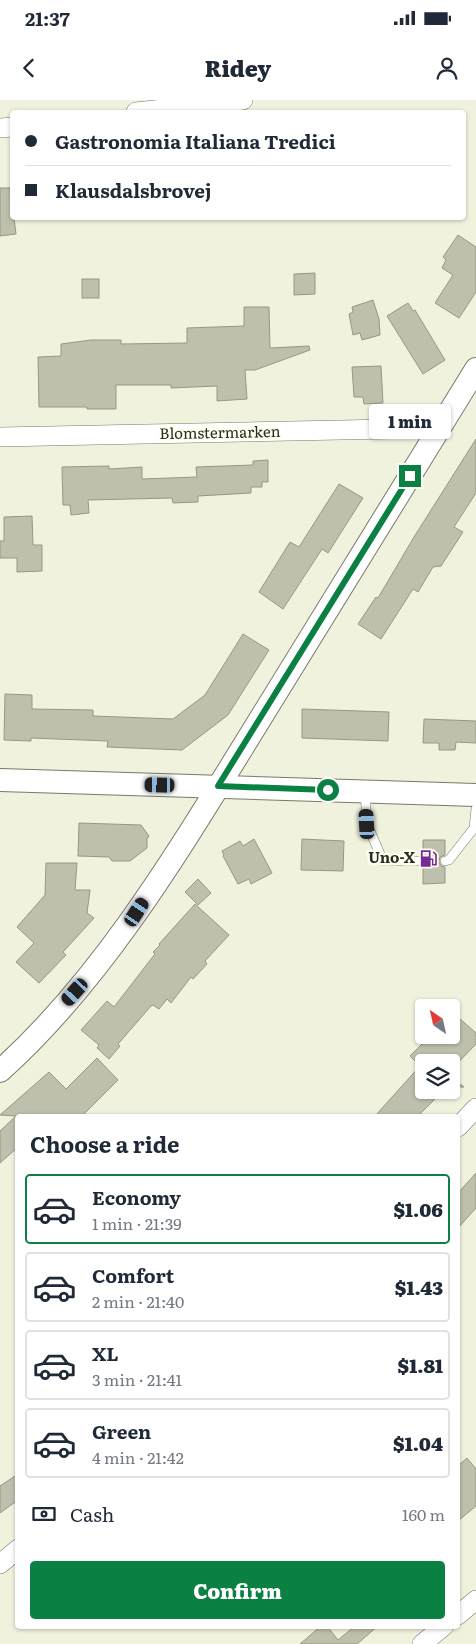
<!DOCTYPE html>
<html lang="en">
<head>
<meta charset="utf-8">
<style>
  :root { --surface:#fff; --page:#f6f6f7; --text:#1f2937; --muted:#747a83; --line:#e0e1e3; --accent:#0b8043 }
  body { margin:0; font-family:Literata,serif; background:var(--page); color:var(--text); height:100vh; display:flex; flex-direction:column; font-size:19px; white-space:nowrap }
  * { box-sizing:border-box; margin:0 }
  p { font-size:16px; color:var(--muted) }
  .icon { flex:none; width:28px; height:28px; fill:none; stroke:currentColor; stroke-width:2; stroke-linecap:round; stroke-linejoin:round }
  .map { position:relative; flex:1; overflow:hidden }
  .panel { position:absolute; left:15px; top:1014px; width:445px; height:515px; display:flex; flex-direction:column; background:var(--surface); border-radius:5px; box-shadow:0 1px 4px #0004 }
  .panel>* { flex:none }
  .top-card { position:absolute; left:10px; top:10px; width:456px; height:110px; border-radius:5px; box-shadow:0 1px 4px #0004; display:grid; align-content:center; height:110px; padding:0 15px; background:var(--surface) }
  .needle { width:32px; rotate:326deg }
  .tools { position:absolute; left:415px; top:899px; display:grid; gap:10px }
  .tools a { display:grid; place-items:center; width:45px; height:45px; border-radius:5px; background:var(--surface); box-shadow:0 1px 4px #0004; font-size:25px }
  .end { position:absolute; width:22px; height:22px; margin:-11px; border:6px solid #0b8043; background:#fff; box-shadow:0 0 0 2px #fff }
  .from { border-radius:50% }
  .bubble { position:absolute; height:35px; border-radius:5px; background:var(--surface); box-shadow:0 1px 4px #0004; font-size:16px; font-weight:800; line-height:35px; text-align:center }
  .car { position:absolute; width:15px; height:30px; margin:-15px -8px; border-radius:6px; box-shadow:0 0 4px 1px #0007; background:linear-gradient(#222 24%,#8ab4d8 0 40%,#222 0 76%,#8ab4d8 0 86%,#222 0) }
  .top-card b { display:flex; align-items:center; gap:18px; height:48px; font-size:19px }
  .top-card b+b { border-top:1px solid var(--line) }
  .top-card i { width:12px; height:12px; background:var(--text) }
  ul { padding:0; list-style:none }
  li { display:flex; align-items:center; gap:15px; height:70px; margin:0 10px 8px; padding:0 5px; border:2px solid var(--line); border-radius:5px }
  li div { flex:1 }
  li b { display:block; font-size:19px }
  li em { font-style:normal; font-weight:800 }
  li.active { border-color:var(--accent) }
  li>.icon { width:45px; height:45px; stroke-width:1.5 }
  h2 { padding:0 15px; font-size:22px; line-height:60px }
  .pay { display:flex; align-items:center; gap:12px; height:55px; padding:0 15px; font-size:19px }
  .pay p { margin-inline-start:auto }
  .cta { display:flex; gap:10px; margin-top:auto; padding:10px 15px }
  .cta a { flex:1; height:58px; border-radius:5px; background:var(--accent); color:#fff; font-size:20px; font-weight:800; line-height:58px; text-align:center }
  .status { display:flex; justify-content:space-between; align-items:center; height:35px; padding:0 25px; background:var(--surface); direction:ltr }
  .status svg { height:14px; fill:currentColor }
  header { display:flex; justify-content:space-between; align-items:center; height:65px; padding:0 15px; background:var(--surface); font-size:22px; font-weight:800 }
  .map>svg:first-child { display:block }
  .building { fill:#bec0ad; stroke:#969885 }
  .lines { fill:none; stroke-linecap:round; stroke-linejoin:round }
  .service-casing { stroke:#787a68; stroke-width:10 }
  .minor-casing { stroke:#787a68; stroke-width:20 }
  .tertiary-casing { stroke:#787a68; stroke-width:24 }
  .service { stroke:#fff; stroke-width:9 }
  .minor { stroke:#fff; stroke-width:19 }
  .tertiary { stroke:#fff; stroke-width:22 }
  .route { stroke:#0b8043; stroke-width:6 }
  .labels { text-anchor:middle; stroke-width:5; stroke-linejoin:round; paint-order:stroke }
  .street-label { font-size:15px; fill:#2b2b24; stroke:#fdffef }
  .poi-label { font-size:15px; font-weight:bold; fill:#2b2b24; stroke:#fdffef; text-anchor:end }
</style>
</head>
<body>
<div class="status"><b>21:37</b><svg viewBox="0 0 49 12"><path d="M0 12V9h3v3zM5 12V6h3v6zM10 12V3h3v9zM15 12V0h3v12zM26 1h20v11H26zM47 4h2v5h-2z"/></svg></div>
<header><svg class="icon" aria-label="back" viewBox="0 0 24 24"><path d="M15 5l-7 7 7 7"/></svg>Ridey<svg class="icon" aria-label="person" viewBox="0 0 24 24"><circle cx="12" cy="8" r="4"/><path d="M4 21q1-7 8-7t8 7"/></svg></header>
<div class="map">
<svg width="476" height="1544" viewBox="0 0 476 1544">
  <rect width="100%" height="100%" fill="#f0f2de"/>
  <g class="building">
    <path d="M0,88H10L12,118H14L16,134L0,136Z"/>
    <path d="M458,135L476,147V192L459,218L435,203L453,175L442,168L446,160L443,157Z"/>
    <path d="M315,173V194L294,195V174Z"/>
    <rect x="82" y="179" width="17" height="19"/>
    <path d="M373,200L379,219L380,235L362,240L360,233L353,235L349,214L353,212L352,207Z"/>
    <path d="M408,203L413,211L415,210L445,260L423,274L387,216Z"/>
    <path d="M244,207H269L270,248L309,246L310,250L255,270H245L247,299L217,301V286L171,288V285H116V309H87V307H39L38,257L61,256V244L91,240H121V244L187,243V228L244,226Z"/>
    <path d="M381,266L383,303L364,304L363,297H354L352,267Z"/>
    <path d="M476,339V393L454,427L463,432L441,466L433,467L418,492L413,489L381,539L358,524L376,497L378,498L414,437Z"/>
    <path d="M268,360V382H262V387H251V393L198,396V402L173,403L172,398L88,400L89,413L71,415L70,405H63L62,367L109,366V369L142,367V379L197,377L196,367L253,365V361Z"/>
    <path d="M339,384L363,398L328,453L322,449L283,509L259,492L290,442L299,447Z"/>
    <path d="M32,416L33,445H42V471L17,472V458H0V441H4V417Z"/>
    <path d="M243,534L269,550L228,615L182,650L107,647L108,641L31,638V641L4,640L5,594L32,595V609L93,610V616L173,619L205,595Z"/>
    <path d="M302,609L389,612L388,641L302,638Z"/>
    <path d="M424,619L476,621V643L456,642L455,650H439V643H423Z"/>
    <path d="M79,723L141,725L149,736L147,739V748L130,761H112L109,757L78,756Z"/>
    <path d="M254,739L272,773L251,784L249,779L238,784L223,756L224,755L222,751L240,741L243,746Z"/>
    <path d="M302,739L344,741L343,771L301,770Z"/>
    <path d="M423,740H445V755L440,757L439,762L441,766L445,767V783L423,784V767L427,766L429,761L428,757L423,755Z"/>
    <path d="M46,763H77L75,790H90L87,813L94,818L63,852L66,855L39,883L16,862L34,843L17,827L45,795Z"/>
    <path d="M198,779L211,793L198,805L185,792Z"/>
    <path d="M195,804L229,835L205,861L207,864L193,879L191,877L171,903L167,899L159,909L153,905L151,906L118,944L120,946L109,959L97,948L99,945L81,930L107,901L114,907L155,854L153,852L160,845L159,844Z"/>
    <path d="M451,911L476,933V944L451,970V962H424V990H451V977L464,987H459L450,998L442,992L418,1016H375L420,966L410,956L431,935H451Z"/>
    <path d="M97,958L118,980L82,1016H18V1047L0,1063V1031L16,1016L0,1015L49,972L66,989Z"/>
    <path d="M476,1073V1108L458,1128V1093Z"/>
    <path d="M467,1358L476,1369V1406L458,1421V1366Z"/>
    <path d="M18,1374V1400L0,1413V1386Z"/>
    <path d="M321,1526H327L338,1540L355,1526H378L357,1544H300Z"/>
  </g>
  <g class="lines">
    <defs>
      <g id="service">
        <path d="M365,691L367,724L383,761H423"/>
        <path d="M445,761L449,760L474,728L476,709"/>
      </g>
      <g id="minor">
        <path d="M136,12L243,0"/>
        <path d="M0,28L12,27"/>
        <path d="M0,337L440,328"/>
        <path d="M458,1027L476,1008"/>
        <path d="M0,1464L18,1449"/>
        <path d="M458,1515L476,1500"/>
        <path d="M422,1544L444,1526"/>
      </g>
      <g id="tertiary">
        <path d="M0,680L476,695"/>
        <path d="M0,971C104,878 181,747 254,629C328,509 402,389 476,269"/>
      </g>
    </defs>
    <use href="#service" class="service-casing"/>
    <use href="#minor" class="minor-casing"/>
    <use href="#tertiary" class="tertiary-casing"/>
    <use href="#service" class="service"/>
    <use href="#minor" class="minor"/>
    <use href="#tertiary" class="tertiary"/>
  </g>
  <g class="lines">
    <path class="route" d="M328,690L218,686L410,376"/>
  </g>
  <defs>
    <symbol id="fuel-bare" viewBox="-9 -9 18 18"><path d="M-5.5-6h7V0h2V4h1.3V-2.5L3-4.5l.8-.8L6-3V5H2.5V1h-1V6h-7ZM-4.2-4.7v3.2H.2V-4.7Z" fill="#78299a" stroke="#fdffef" stroke-width="2.5" paint-order="stroke"/></symbol>
  </defs>
  <g fill-rule="evenodd">
    <use href="#fuel-bare" x="416" y="746" width="25" height="25"/>
  </g>
  <g class="labels">
    <g class="street-label">
      <text transform="translate(220 333) rotate(-1)" y="5">Blomstermarken</text>
    </g>
    <g class="poi-label">
      <text x="415" y="763">Uno-X</text>
    </g>
  </g>
</svg>
<div class="tools">
<a><svg class="needle" viewBox="-14 -14 28 28"><path d="M0-13l5 13h-10z" fill="#e53935"/><path d="M0 13l5-13h-10z" fill="#747a83"/></svg></a>
<a><svg class="icon" aria-label="layers" viewBox="0 0 24 24"><path d="M12 4l9 5-9 5-9-5zM3 14l9 5 9-5"/></svg></a>
</div>
<i class="end from" style="left:328px;top:690px"></i>
<i class="end" style="left:410px;top:376px"></i>
<div class="bubble" style="left:369px;top:304px;width:82px">1 min</div>
<i class="car" style="left:160px;top:685px;rotate:271deg"></i>
<i class="car" style="left:367px;top:724px;rotate:357deg"></i>
<i class="car" style="left:137px;top:812px;rotate:33deg"></i>
<i class="car" style="left:75px;top:892px;rotate:222deg"></i>
<div class="top-card">
<b><i class="from"></i>Gastronomia Italiana Tredici</b>
<b><i></i>Klausdalsbrovej</b>
</div>
<section class="panel">
<h2>Choose a ride</h2>
<ul>
<li class="active"><svg class="icon" aria-label="car" viewBox="0 0 24 24"><path d="M5 17H2v-5l4-1 3-4h7l3 4 3 1v5h-3M9 17h6M6 11h13"/><circle cx="7" cy="17" r="2"/><circle cx="17" cy="17" r="2"/></svg><div><b>Economy</b><p>1 min · 21:39</p></div><em>$1.06</em></li>
<li><svg class="icon" aria-label="car" viewBox="0 0 24 24"><path d="M5 17H2v-5l4-1 3-4h7l3 4 3 1v5h-3M9 17h6M6 11h13"/><circle cx="7" cy="17" r="2"/><circle cx="17" cy="17" r="2"/></svg><div><b>Comfort</b><p>2 min · 21:40</p></div><em>$1.43</em></li>
<li><svg class="icon" aria-label="car" viewBox="0 0 24 24"><path d="M5 17H2v-5l4-1 3-4h7l3 4 3 1v5h-3M9 17h6M6 11h13"/><circle cx="7" cy="17" r="2"/><circle cx="17" cy="17" r="2"/></svg><div><b>XL</b><p>3 min · 21:41</p></div><em>$1.81</em></li>
<li><svg class="icon" aria-label="car" viewBox="0 0 24 24"><path d="M5 17H2v-5l4-1 3-4h7l3 4 3 1v5h-3M9 17h6M6 11h13"/><circle cx="7" cy="17" r="2"/><circle cx="17" cy="17" r="2"/></svg><div><b>Green</b><p>4 min · 21:42</p></div><em>$1.04</em></li>
</ul>
<div class="pay"><svg class="icon" aria-label="cash" viewBox="0 0 24 24"><path d="M3 7h18v10H3z"/><circle cx="12" cy="12" r="2"/></svg>Cash<p>160 m</p></div>
<div class="cta"><a>Confirm</a></div>
</section>
</div>
</body>
</html>
